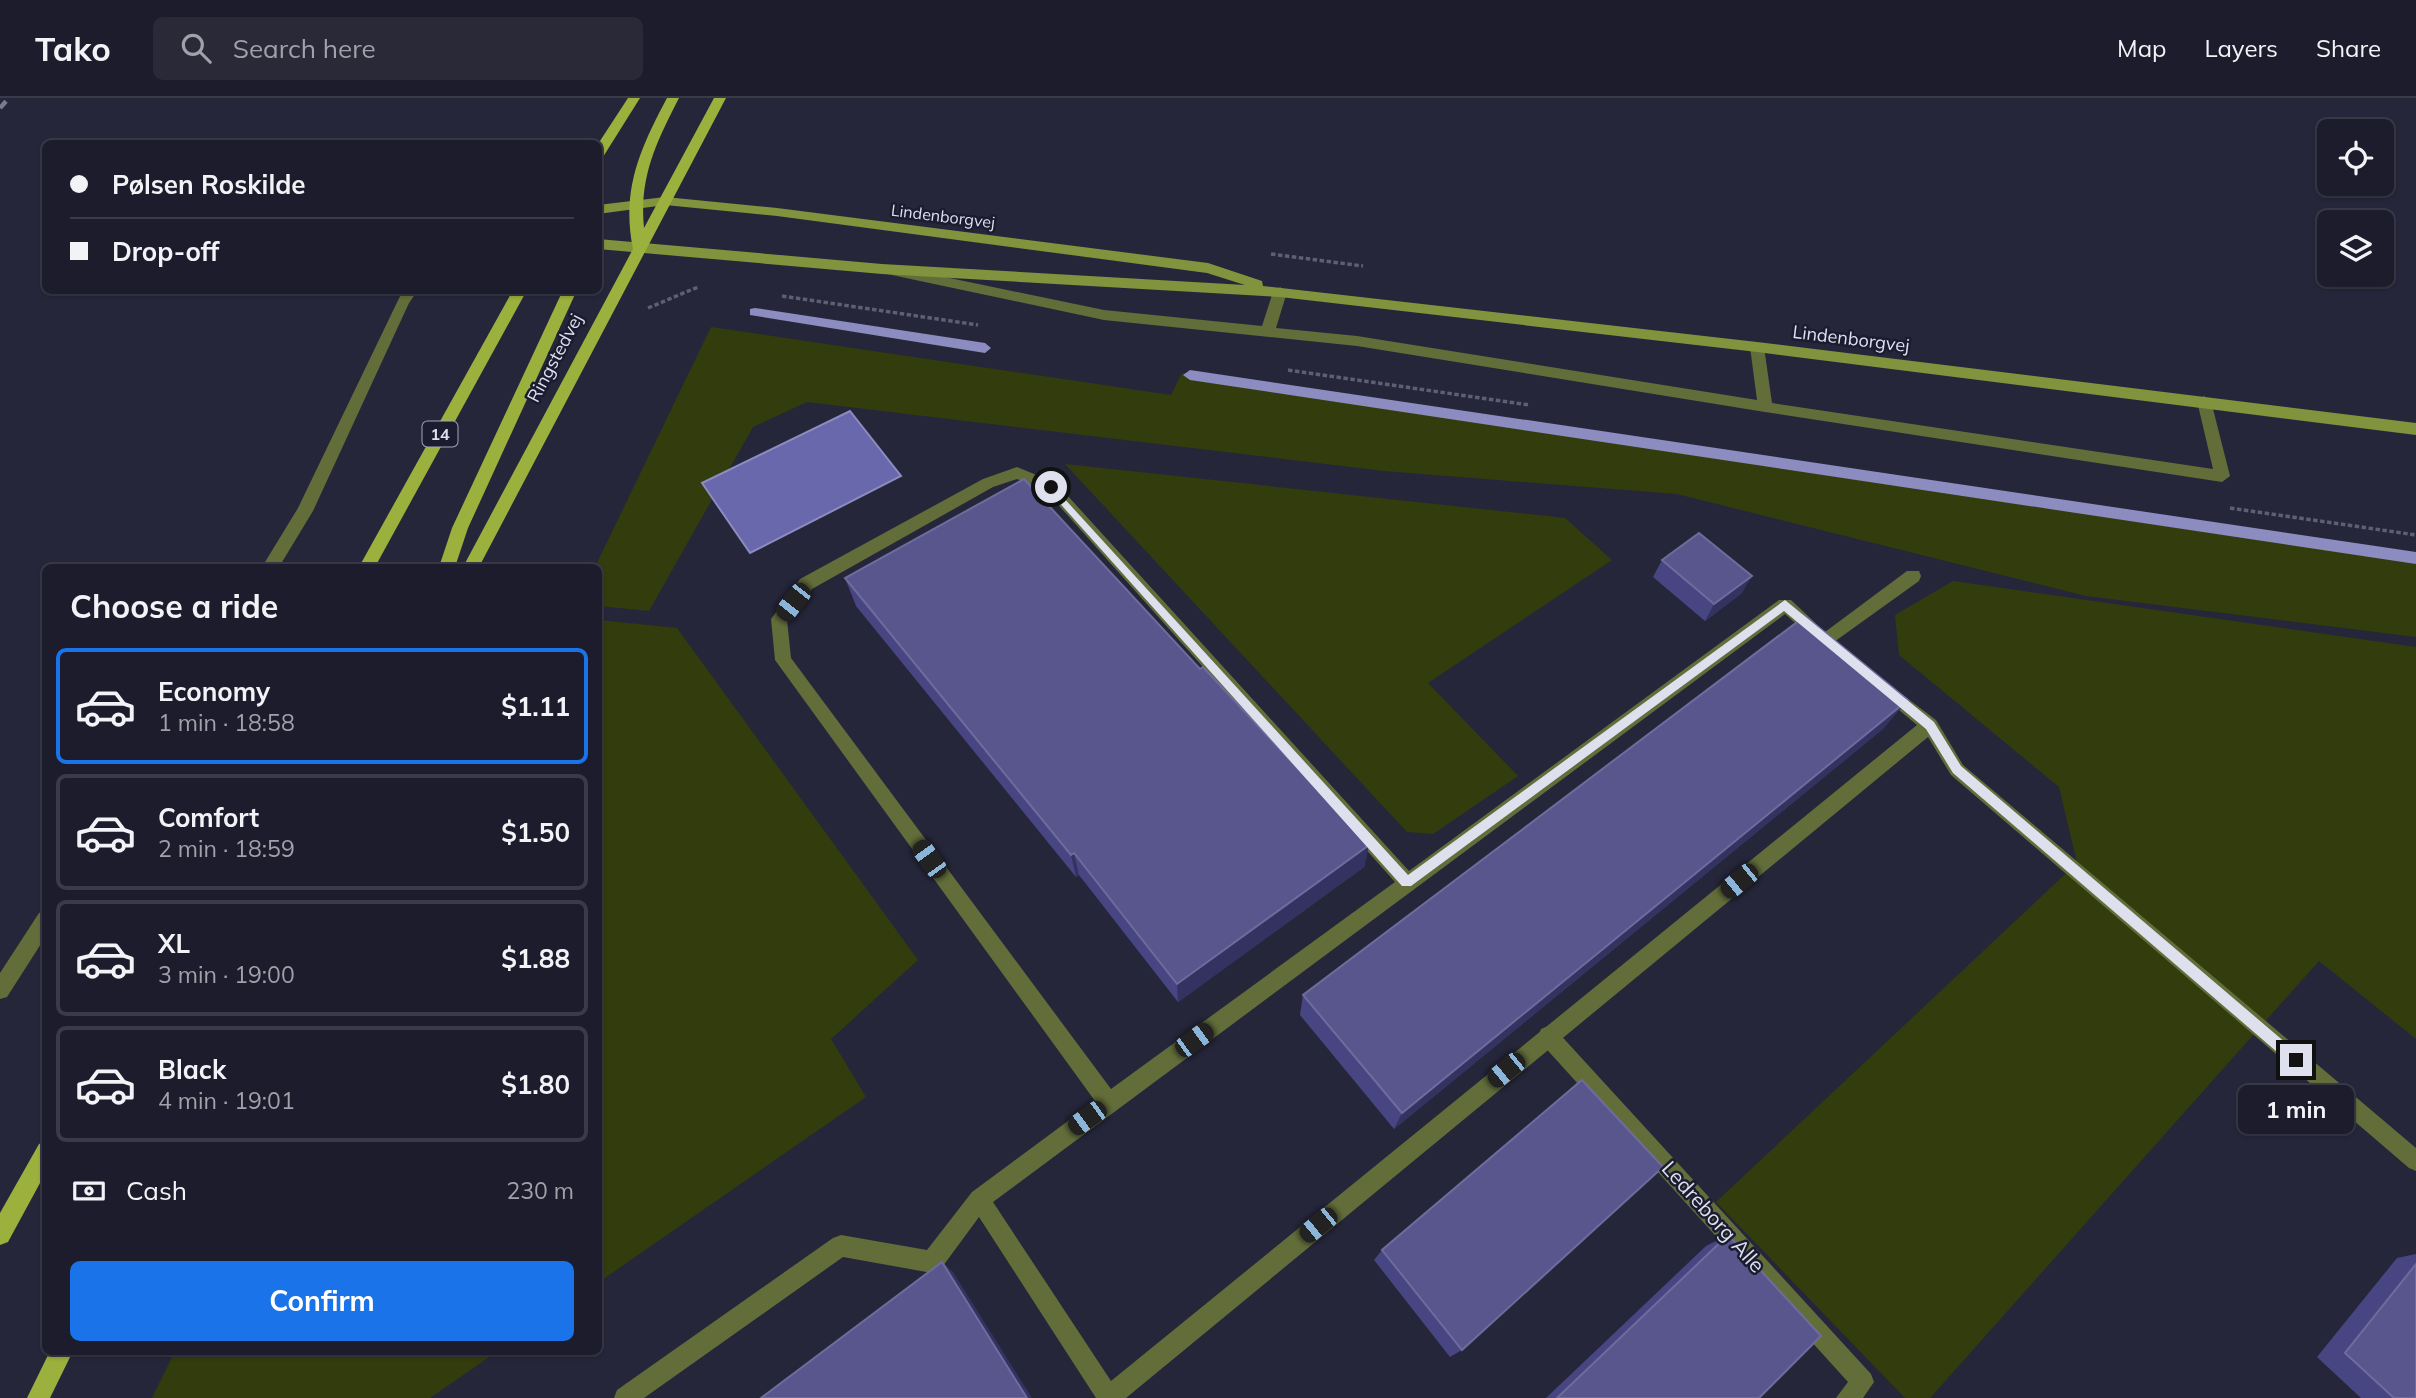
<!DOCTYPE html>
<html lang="en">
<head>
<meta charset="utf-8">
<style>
  :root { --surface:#1c1c2c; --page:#292938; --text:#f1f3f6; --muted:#a0a1a9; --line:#3a3a48; --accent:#1a73e8 }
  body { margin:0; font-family:Mulish,sans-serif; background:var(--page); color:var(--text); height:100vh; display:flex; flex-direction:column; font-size:26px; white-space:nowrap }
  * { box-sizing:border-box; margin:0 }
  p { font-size:23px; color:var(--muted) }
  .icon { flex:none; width:38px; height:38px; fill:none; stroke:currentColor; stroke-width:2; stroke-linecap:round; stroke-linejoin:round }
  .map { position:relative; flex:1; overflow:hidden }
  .sheet { position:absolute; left:42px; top:466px; width:560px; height:791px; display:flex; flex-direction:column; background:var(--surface); border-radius:10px; box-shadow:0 2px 5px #0004,0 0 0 2px var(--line) }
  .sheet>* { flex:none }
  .top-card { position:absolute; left:42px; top:42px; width:560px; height:154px; border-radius:10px; box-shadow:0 2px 5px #0004,0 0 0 2px var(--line); display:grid; align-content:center; height:154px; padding:0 28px; background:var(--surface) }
  .buttons { position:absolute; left:2317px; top:21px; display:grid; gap:14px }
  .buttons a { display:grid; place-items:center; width:77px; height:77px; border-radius:10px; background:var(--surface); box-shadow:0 2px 5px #0004,0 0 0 2px var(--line); font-size:35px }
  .end { position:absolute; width:32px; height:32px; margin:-16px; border:9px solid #dfe0ee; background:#111; box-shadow:0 0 0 4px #111 }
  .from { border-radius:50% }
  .bubble { position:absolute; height:49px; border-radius:10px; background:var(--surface); box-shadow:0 2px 5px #0004,0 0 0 2px var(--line); font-size:23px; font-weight:700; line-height:49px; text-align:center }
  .car { position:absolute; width:21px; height:42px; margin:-21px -10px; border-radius:9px; box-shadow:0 0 5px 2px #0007; background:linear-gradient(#222 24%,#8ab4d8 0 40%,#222 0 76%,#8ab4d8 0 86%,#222 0) }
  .top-card b { display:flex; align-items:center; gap:24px; height:66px; font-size:26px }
  .top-card b+b { border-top:2px solid var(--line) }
  .top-card i { width:18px; height:18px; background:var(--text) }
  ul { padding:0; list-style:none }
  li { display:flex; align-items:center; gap:21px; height:116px; margin:0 14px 10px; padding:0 14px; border:4px solid var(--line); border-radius:10px }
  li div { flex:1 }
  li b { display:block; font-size:26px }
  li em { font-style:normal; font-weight:700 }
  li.active { border-color:var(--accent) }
  li>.icon { width:63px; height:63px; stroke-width:1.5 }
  h2 { padding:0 28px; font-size:32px; line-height:84px }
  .pay { display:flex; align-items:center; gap:18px; height:77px; padding:0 28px; font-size:26px }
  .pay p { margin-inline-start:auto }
  .action { display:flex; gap:14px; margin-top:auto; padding:14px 28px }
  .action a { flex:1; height:80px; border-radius:10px; background:var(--accent); color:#fff; font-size:28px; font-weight:700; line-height:80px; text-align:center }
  header { display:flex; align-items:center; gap:42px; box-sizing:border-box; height:98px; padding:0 35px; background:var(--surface); border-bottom:2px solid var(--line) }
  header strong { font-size:33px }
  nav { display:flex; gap:38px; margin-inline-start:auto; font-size:24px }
  .search { width:490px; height:63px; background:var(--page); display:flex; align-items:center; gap:18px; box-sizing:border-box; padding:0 24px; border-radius:10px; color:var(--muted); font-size:26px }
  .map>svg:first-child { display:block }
  .green { fill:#333c0d }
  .water { fill:#6968ad; stroke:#8c8cc0; stroke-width:2 }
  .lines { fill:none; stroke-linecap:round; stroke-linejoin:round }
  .stream { fill:#8c8cc0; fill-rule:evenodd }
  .path { stroke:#5f5f72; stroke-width:3.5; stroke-dasharray:4.5 2.5; stroke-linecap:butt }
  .lane { fill:#626d3a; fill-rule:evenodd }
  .street { fill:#626d3a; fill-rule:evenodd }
  .secondary { fill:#82933d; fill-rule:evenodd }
  .primary { fill:#9bb03d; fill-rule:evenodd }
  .rail { stroke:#7a7b8d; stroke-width:4.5; stroke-dasharray:9 4.5; stroke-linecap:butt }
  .wall { fill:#484682 }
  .shaded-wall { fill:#343261 }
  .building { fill:#59568e; stroke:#6e6c9d; stroke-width:2 }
  .route { fill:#dfe0ee }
  .labels { text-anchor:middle; stroke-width:5; stroke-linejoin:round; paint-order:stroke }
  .far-street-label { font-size:16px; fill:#dfe0ee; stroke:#1c1c31 }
  .shield { fill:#1c1c31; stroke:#a4a5b5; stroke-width:2 }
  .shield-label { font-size:16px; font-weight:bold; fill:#dfe0ee }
  .street-label { font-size:18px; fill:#dfe0ee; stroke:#1c1c31 }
  .near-street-label { font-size:21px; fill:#dfe0ee; stroke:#1c1c31 }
</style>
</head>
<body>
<header>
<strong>Tako</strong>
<div class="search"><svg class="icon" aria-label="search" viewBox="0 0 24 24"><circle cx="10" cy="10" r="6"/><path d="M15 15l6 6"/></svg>Search here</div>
<nav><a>Map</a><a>Layers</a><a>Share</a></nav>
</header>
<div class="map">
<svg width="2416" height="1300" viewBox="0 0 2416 1300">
  <rect width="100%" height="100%" fill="#26263b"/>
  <g class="green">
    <path d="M711,229L1171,297L1182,275L2416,460V539L2086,498L1677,396L1384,373L807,304L753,329L649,513L599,508L598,469H595Z"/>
    <path d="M1065,366L1565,420L1612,462L1428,585L1518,678L1433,736L1407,734Z"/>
    <path d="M1953,483L2416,549V941L2319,863L1930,1300H1905L1716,1104L2077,765L2059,689L1899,557L1895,517Z"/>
    <path d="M599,522L677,530L918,862L831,941L866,999L599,1184Z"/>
    <path d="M175,1253H498L430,1300H152Z"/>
  </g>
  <path class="water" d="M850,313L901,378L750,455L702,385Z"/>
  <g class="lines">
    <g class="stream">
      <path d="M755,210L985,245L991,250L985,255L750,217V211Z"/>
      <path d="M1190,272L2416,454V466L1190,282L1183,277Z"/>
    </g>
    <g class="path">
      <path d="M1271,156L1363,168"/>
      <path d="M782,198L978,227"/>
      <path d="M648,210L698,189"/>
      <path d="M1288,272L1529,307"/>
      <path d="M2230,410L2416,437"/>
    </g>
    <g class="lane">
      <path d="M892,168L1104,212L1262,228L1273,194L1280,189L1287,194L1276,230L1357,238L1757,302L1750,249L1757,244L1764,249L1772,305L2213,371L2197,303L2204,298L2211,303L2230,378L2222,384L1765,314L1357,248L1104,222L887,176L885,173Z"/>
      <path d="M403,192H418L409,205L313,413L279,469H262L298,410Z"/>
      <path d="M1017,369L1056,385L1409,773L1779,502H1791L1825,534L1907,473H1919L1921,478L1919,483L1827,549L1821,547L1820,540L1811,539L1785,516L993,1104L1111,1283L1917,627L1881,597L1878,592L1881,587L1887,585L1936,622L1963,667L2416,1050V1073L2409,1070L1951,677L1928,639L1126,1300H1096L979,1119L940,1172L932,1175L843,1159L644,1300H614L617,1292L833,1140L841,1137L927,1152L972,1094L1095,1003L775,562L771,521L800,481L983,381ZM1017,381L1046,393L1395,784L1111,991L791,560L787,522L812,491L993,389Z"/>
      <path d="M46,812V838L7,899L0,901V875L39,815Z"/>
    </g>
    <path class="street" d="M1548,928L1555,931L1871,1276L1874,1284L1863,1300H1836L1848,1284L1541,945L1538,938L1541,931Z"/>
    <path class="secondary" d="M665,99L777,110L1208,165L1262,183L1263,188L1757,244L2416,325V337L1757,254L1280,199L882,176L598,151V141L882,166L1245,187L1207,175L777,118L665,107L598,116V107Z"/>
    <g class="primary">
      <path d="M628,0H640L603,59L598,60V46Z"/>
      <path d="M667,0H679C656,45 639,79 644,130L714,0H726L479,469H463L633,151C621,92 640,51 667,0Z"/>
      <path d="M513,192H527L375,469H359Z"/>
      <path d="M563,192H577L468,430L455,469H439L452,430Z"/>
      <path d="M46,1043V1074L8,1144L0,1147V1115L39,1046Z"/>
      <path d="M50,1253H73L50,1300H27Z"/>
    </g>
    <path class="rail" d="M0,10L9,0"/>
  </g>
  <g class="wall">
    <path d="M1662,462L1742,495L1705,523L1653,479Z"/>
    <path d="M845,480L1200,571L1369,747L1364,769L1178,904L1079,777L1076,779L856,508Z"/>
    <path d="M1884,630L1394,1031L1300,917L1303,897Z"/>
    <path d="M1728,1137L1759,1300H1546L1706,1148Z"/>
    <path d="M1382,1152L1462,1252L1450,1259L1374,1162Z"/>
    <path d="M2416,1156V1300H2361L2317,1259L2397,1160Z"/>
  </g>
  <g class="shaded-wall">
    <path d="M1752,478L1742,495L1705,523L1714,506Z"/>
    <path d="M1908,602L1884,630L1394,1031L1402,1015Z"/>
    <path d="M1369,747L1364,769L1178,904L1177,886Z"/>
    <path d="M1074,755L1079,777L1076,779L1071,757Z"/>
    <path d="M942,1164L953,1174L1032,1300H1027Z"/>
  </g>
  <g class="building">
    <path d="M1024,381L1200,571L1203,569L1369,747L1177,886L1074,755L1071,757L845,480Z"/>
    <path d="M1699,435L1752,478L1714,506L1662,462Z"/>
    <path d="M1805,518L1908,602L1402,1015L1303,897Z"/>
    <path d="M1582,982L1663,1069L1462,1252L1382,1152Z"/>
    <path d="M1728,1137L1821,1238L1759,1300H1557Z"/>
    <path d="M942,1164L1027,1300H761Z"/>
    <path d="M2416,1166V1300H2394L2345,1255Z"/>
  </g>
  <path class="route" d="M1051,386L1408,777L1785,502L1934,624L1961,668L2300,957V966H2291L1953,675L1926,631L1784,513L1411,788H1402L1048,392L1046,389Z"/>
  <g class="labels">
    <g class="far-street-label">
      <text transform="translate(943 118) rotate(7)" y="6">Lindenborgvej</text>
    </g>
    <rect class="shield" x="422.5" y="323.5" width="35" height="25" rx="5"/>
    <g class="shield-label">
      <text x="440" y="342">14</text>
    </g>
    <g class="street-label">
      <text transform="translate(1851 241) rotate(7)" y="6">Lindenborgvej</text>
      <text transform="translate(555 260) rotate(-62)" y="6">Ringstedvej</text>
    </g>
    <g class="near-street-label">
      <text transform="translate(1713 1119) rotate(48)" y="7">Ledreborg Alle</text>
    </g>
  </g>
</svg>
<div class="buttons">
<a><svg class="icon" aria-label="locate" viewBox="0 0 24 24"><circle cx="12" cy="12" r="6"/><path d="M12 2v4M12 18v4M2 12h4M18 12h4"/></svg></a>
<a><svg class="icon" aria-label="layers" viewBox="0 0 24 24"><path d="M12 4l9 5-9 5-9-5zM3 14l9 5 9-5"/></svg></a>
</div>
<i class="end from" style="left:1051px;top:389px"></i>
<i class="end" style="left:2296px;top:962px"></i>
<div class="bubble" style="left:2238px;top:987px;width:116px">1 min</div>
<i class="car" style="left:793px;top:504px;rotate:218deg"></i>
<i class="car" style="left:929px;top:761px;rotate:324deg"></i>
<i class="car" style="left:1739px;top:783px;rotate:231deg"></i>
<i class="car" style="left:1194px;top:942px;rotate:54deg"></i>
<i class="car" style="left:1506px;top:972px;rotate:231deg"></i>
<i class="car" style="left:1087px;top:1020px;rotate:234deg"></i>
<i class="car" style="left:1318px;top:1127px;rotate:231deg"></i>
<div class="top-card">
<b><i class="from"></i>Pølsen Roskilde</b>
<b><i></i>Drop-off</b>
</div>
<section class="sheet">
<h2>Choose a ride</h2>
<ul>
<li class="active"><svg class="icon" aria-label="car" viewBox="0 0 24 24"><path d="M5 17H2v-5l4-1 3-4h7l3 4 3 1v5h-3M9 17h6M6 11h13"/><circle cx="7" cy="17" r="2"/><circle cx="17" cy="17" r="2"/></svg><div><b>Economy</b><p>1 min · 18:58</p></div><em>$1.11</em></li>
<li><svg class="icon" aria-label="car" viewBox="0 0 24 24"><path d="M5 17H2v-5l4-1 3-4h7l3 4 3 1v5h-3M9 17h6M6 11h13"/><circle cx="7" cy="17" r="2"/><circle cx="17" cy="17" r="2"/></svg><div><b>Comfort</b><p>2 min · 18:59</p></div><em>$1.50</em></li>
<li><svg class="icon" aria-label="car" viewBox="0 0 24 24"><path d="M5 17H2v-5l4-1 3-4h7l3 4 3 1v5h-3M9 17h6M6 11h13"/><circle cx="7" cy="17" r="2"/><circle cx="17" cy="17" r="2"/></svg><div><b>XL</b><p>3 min · 19:00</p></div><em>$1.88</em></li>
<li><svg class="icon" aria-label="car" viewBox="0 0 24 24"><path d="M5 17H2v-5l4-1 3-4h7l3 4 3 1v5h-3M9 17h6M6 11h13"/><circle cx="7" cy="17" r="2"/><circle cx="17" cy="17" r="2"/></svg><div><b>Black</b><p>4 min · 19:01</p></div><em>$1.80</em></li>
</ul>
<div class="pay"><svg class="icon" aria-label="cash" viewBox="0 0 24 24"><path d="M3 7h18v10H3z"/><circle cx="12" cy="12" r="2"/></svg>Cash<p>230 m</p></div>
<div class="action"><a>Confirm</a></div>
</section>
</div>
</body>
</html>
